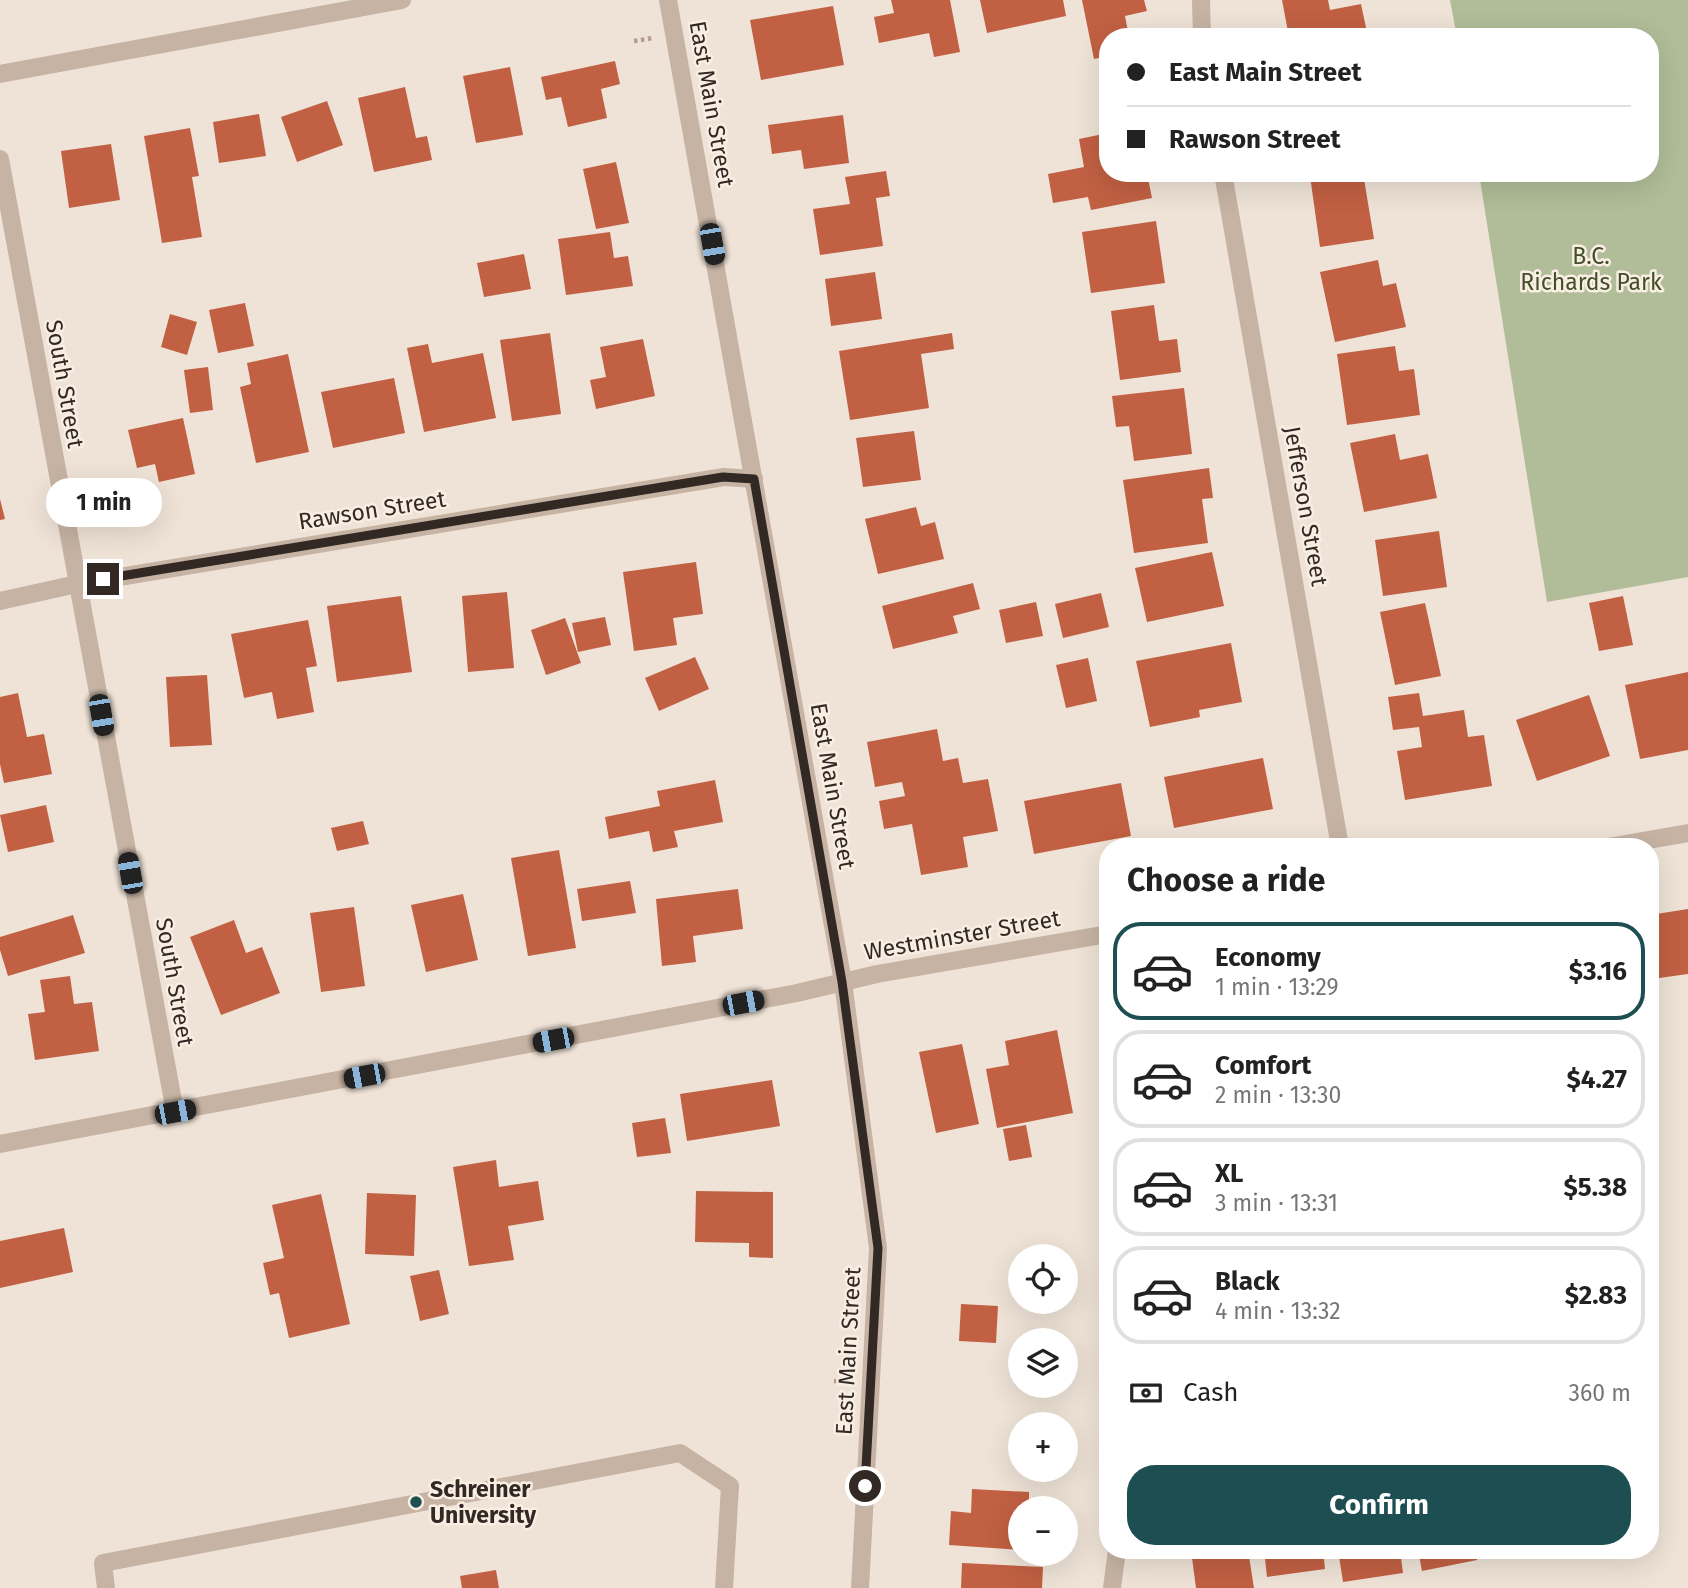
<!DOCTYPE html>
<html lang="en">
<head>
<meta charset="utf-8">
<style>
  :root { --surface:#fff; --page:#f6f6f6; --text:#222; --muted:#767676; --line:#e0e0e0; --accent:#1d4e51 }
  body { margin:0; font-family:"Fira Sans",sans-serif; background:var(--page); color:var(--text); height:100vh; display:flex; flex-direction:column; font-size:26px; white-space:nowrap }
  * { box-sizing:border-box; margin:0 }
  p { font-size:23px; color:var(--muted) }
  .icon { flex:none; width:38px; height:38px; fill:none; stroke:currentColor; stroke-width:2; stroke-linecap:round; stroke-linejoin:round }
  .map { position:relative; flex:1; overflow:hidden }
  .details { position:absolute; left:1099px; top:838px; width:560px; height:721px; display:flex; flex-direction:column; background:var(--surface); border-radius:28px; box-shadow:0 7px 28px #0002 }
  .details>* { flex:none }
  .banner { position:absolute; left:1099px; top:28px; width:560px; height:154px; border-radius:28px; box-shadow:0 7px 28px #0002; display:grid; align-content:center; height:154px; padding:0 28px; background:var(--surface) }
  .buttons { position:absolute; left:1008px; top:1244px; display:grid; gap:14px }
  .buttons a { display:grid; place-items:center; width:70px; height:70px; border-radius:50%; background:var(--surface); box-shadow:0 7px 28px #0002; font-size:35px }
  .end { position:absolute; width:32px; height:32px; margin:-16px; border:9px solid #322925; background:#fff; box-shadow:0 0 0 4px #fff }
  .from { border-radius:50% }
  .bubble { position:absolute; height:49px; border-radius:24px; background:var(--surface); box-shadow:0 7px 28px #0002; font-size:23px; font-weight:700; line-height:49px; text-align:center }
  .car { position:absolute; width:21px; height:42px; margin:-21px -10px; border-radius:9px; box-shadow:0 0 5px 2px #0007; background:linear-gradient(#222 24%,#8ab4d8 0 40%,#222 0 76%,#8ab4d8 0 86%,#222 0) }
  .banner b { display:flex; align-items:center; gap:24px; height:66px; font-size:26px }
  .banner b+b { border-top:2px solid var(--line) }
  .banner i { width:18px; height:18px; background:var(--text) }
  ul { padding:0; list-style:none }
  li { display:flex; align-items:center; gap:21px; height:98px; margin:0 14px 10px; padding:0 14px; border:4px solid var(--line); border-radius:28px }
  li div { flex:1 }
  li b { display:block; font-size:26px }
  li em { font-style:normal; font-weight:700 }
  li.selected { border-color:var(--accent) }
  li>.icon { width:63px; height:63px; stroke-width:1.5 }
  h2 { padding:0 28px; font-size:32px; line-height:84px }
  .pay { display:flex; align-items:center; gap:18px; height:77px; padding:0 28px; font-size:26px }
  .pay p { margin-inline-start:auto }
  .cta { display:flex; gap:14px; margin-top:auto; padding:14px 28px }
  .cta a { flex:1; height:80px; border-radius:28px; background:var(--accent); color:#fff; font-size:28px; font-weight:700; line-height:80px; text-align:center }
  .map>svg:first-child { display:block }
  .green { fill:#b1bd98 }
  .building { fill:#c16043 }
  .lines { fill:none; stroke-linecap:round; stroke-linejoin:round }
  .path { stroke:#b29d8e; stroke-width:4.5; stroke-dasharray:3.5 3.5; stroke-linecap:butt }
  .minor { stroke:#c6b3a3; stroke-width:18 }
  .route { stroke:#322925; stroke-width:9 }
  .poi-dot { fill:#1d4e51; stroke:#f8eee2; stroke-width:2.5 }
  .labels { text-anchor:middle; stroke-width:5; stroke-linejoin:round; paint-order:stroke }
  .street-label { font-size:23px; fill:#322925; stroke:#f8eee2 }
  .park-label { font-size:23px; fill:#424f2a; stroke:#f8eee2 }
  .poi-label { font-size:23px; font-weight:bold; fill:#322925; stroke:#f8eee2; text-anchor:start }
</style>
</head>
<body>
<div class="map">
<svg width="1688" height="1588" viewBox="0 0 1688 1588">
  <rect width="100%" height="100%" fill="#efe3d7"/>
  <path class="green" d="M1450,0H1688V577L1547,602L1479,173H1650V37H1457Z"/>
  <g class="building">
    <path d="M891,0H950L960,52L934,57L929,33L879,43L874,17L894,13Z"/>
    <path d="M980,0H1063L1066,16L987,33Z"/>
    <path d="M1082,0H1144L1147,11L1125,16L1129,37H1108V56L1094,59Z"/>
    <path d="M1282,0H1328L1330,10L1361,4L1368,37H1289Z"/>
    <path d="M833,6L844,65L761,80L750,20Z"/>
    <path d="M615,61L620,84L601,89L607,118L568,127L561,97L546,100L541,77Z"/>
    <path d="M510,67L523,135L476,143L463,76Z"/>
    <path d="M405,87L416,138L427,136L432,160L374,172L358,98Z"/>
    <path d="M327,101L343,145L297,162L281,117Z"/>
    <path d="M259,114L266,156L219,163L213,122Z"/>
    <path d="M843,115L849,163L804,169L801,150L772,154L768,125Z"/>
    <path d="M190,128L199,176L192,177L202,237L162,243L144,136Z"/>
    <path d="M1108,133V173H1147L1152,198L1091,210L1088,197L1053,203L1048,174L1084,167L1079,139Z"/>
    <path d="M111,144L120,200L69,208L61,151Z"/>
    <path d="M616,162L629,223L596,229L583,169Z"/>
    <path d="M886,171L890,196L876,198L883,246L820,255L813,209L850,204L845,177Z"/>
    <path d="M1332,173H1363L1374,239L1320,247L1310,176Z"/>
    <path d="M1156,221L1165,283L1091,293L1082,232Z"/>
    <path d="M610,232L614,258L628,256L633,286L566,295L558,239Z"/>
    <path d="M524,254L531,289L484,297L477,263Z"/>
    <path d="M1378,260L1383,286L1396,283L1406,327L1335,342L1320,272Z"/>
    <path d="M875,272L882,319L831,326L825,279Z"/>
    <path d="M245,303L254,346L218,353L209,310Z"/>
    <path d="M1154,305L1159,341L1177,339L1181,372L1120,380L1111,311Z"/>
    <path d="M170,314L197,322L187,355L161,347Z"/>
    <path d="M550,333L561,414L512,421L500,340Z"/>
    <path d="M952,333L954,349L921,354L929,408L850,420L839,351Z"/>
    <path d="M643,339L655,396L596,409L590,380L606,377L600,347Z"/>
    <path d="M428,344L432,363L483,353L496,418L424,432L407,348Z"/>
    <path d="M1395,346L1399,371L1414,369L1420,415L1347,425L1337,354Z"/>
    <path d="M288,354L309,452L256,463L240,387L251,384L247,363Z"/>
    <path d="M208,367L213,410L190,413L184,370Z"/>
    <path d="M394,378L405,433L333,448L321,392Z"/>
    <path d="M1184,388L1192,454L1134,461L1129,426L1116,427L1112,396Z"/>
    <path d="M183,418L195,474L159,482L155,464L137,468L128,430Z"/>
    <path d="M914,431L921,480L863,487L856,438Z"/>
    <path d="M1395,434L1400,460L1428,454L1437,498L1364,512L1350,443Z"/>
    <path d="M1209,468L1213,498L1202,499L1208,543L1134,553L1123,480Z"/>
    <path d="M0,499L5,519L0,520Z"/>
    <path d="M916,507L921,526L935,522L944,559L878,574L865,519Z"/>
    <path d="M1439,531L1447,587L1383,596L1375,540Z"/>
    <path d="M1212,552L1224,606L1147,622L1135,568Z"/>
    <path d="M696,562L703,614L673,618L677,645L634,651L623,572Z"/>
    <path d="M973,583L980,609L953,616L958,633L893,649L882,606Z"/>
    <path d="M507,592L514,668L468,672L462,596Z"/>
    <path d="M1101,593L1109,627L1063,638L1055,604Z"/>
    <path d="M401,596L412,672L337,682L327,606Z"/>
    <path d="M1623,596L1633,645L1599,651L1589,603Z"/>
    <path d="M1036,602L1043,636L1006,643L999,610Z"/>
    <path d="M1425,603L1441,676L1395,685L1380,612Z"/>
    <path d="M605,617L611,645L578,652L572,623Z"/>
    <path d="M565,618L581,663L546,675L531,630Z"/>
    <path d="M308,620L317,666L306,668L314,712L277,719L272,692L244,698L231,634Z"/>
    <path d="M1231,643L1242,702L1199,710L1200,717L1150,727L1136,661Z"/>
    <path d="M695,657L709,689L659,711L645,678Z"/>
    <path d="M1088,658L1097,701L1066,708L1056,665Z"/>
    <path d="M1688,672V750L1640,759L1625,685Z"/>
    <path d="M207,675L212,745L170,747L166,677Z"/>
    <path d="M18,693L27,737L44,734L52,774L4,783L0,764V697Z"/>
    <path d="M1419,693L1423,716L1464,710L1468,737L1484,735L1492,786L1405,800L1397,751L1422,747L1419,727L1393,730L1388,697Z"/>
    <path d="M1589,695L1610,756L1537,781L1516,720Z"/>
    <path d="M937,729L943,761L958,758L963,783L988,779L998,831L963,837L968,867L921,875L912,824L884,829L879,801L905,796L902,782L875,787L867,742Z"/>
    <path d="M1263,758L1273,809L1174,828L1164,777Z"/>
    <path d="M715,780L723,822L674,831L678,847L653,852L649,831L609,839L605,817L660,806L657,791Z"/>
    <path d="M1121,783L1131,836L1034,854L1024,801Z"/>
    <path d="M46,805L54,842L8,852L0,815Z"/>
    <path d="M363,821L369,844L337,851L331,828Z"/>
    <path d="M559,850L576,948L528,956L511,858Z"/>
    <path d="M630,881L636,913L582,921L577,889Z"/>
    <path d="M738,889L743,929L693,936L696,962L662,966L656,899Z"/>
    <path d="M463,894L478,960L426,972L411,905Z"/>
    <path d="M354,907L365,986L321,992L310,913Z"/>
    <path d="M1688,909V974L1652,979L1650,915Z"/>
    <path d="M73,915L85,953L8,976L0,950V937Z"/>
    <path d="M234,920L246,953L262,947L280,993L221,1015L190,937Z"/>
    <path d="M70,976L74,1004L92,1002L99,1051L35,1060L28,1014L45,1012L40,980Z"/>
    <path d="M1057,1030L1073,1113L997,1128L986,1069L1009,1065L1005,1041Z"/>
    <path d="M962,1044L979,1124L936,1133L919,1052Z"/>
    <path d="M772,1080L780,1126L687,1141L680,1094Z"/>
    <path d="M665,1118L671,1153L637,1157L632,1123Z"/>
    <path d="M1026,1125L1032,1157L1009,1161L1003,1129Z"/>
    <path d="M496,1160L499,1187L538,1181L544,1220L508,1226L514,1260L469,1266L453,1167Z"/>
    <path d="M696,1191L773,1192V1258L749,1257V1243L695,1242Z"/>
    <path d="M367,1193L416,1195L414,1256L365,1254Z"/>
    <path d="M321,1194L350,1324L289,1338L279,1293L270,1295L263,1263L284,1258L272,1205Z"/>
    <path d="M64,1228L73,1272L0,1288V1241Z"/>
    <path d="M439,1270L449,1314L420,1321L410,1276Z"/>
    <path d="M961,1304L998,1306L996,1343L959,1341Z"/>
    <path d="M972,1489L1029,1492V1508H1020V1550L949,1545L951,1511L971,1513Z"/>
    <path d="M1191,1550H1248L1254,1588H1196Z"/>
    <path d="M1264,1550H1323L1325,1569L1267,1577Z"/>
    <path d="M1338,1550H1400L1403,1573L1343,1582Z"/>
    <path d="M1418,1550H1475L1477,1560L1422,1571Z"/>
    <path d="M962,1563L1043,1567L1042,1588H961Z"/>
    <path d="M496,1570L499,1588H462L460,1576Z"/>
  </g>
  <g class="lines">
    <g class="path">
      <path d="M634,41L653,38"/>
      <path d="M834,1381L849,1382"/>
    </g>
    <g class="minor">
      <path d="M668,0L843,982L878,1248L860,1588"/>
      <path d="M1201,0L1202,37"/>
      <path d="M0,74L402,0"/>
      <path d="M0,159L175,1112"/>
      <path d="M1223,173L1340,847"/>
      <path d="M0,601L77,584L724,477L754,479"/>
      <path d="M1608,847L1688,833"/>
      <path d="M0,1144L797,993L877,974L1108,934"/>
      <path d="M106,1588L103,1563L680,1453L730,1486L724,1588"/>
      <path d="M1112,1588L1117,1550"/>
    </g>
  </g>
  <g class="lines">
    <path class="route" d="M103,579L723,477L754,479L842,982L878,1248L865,1486"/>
  </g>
  <circle class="poi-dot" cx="416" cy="1502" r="7"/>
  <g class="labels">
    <g class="street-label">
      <text transform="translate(712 104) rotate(80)" y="8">East Main Street</text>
      <text transform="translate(65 384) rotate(80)" y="8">South Street</text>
      <text transform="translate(1306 506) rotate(80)" y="8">Jefferson Street</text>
      <text transform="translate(372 510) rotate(-9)" y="8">Rawson Street</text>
      <text transform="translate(833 786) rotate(80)" y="8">East Main Street</text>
      <text transform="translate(962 935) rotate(-10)" y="8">Westminster Street</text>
      <text transform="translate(175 982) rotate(80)" y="8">South Street</text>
      <text transform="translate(848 1351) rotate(-87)" y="8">East Main Street</text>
    </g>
    <g class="park-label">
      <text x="1591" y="264">B.C.<tspan x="1591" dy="26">Richards Park</tspan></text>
    </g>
    <g class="poi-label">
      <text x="430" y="1497">Schreiner<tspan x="430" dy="26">University</tspan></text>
    </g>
  </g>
</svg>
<div class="buttons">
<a><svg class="icon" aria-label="locate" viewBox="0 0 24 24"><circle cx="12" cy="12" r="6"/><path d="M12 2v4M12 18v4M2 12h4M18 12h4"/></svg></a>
<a><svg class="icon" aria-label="layers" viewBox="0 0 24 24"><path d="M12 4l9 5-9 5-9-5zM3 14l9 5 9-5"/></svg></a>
<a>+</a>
<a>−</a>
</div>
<i class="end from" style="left:865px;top:1486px"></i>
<i class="end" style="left:103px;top:579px"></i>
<div class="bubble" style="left:46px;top:478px;width:116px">1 min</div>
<i class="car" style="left:712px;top:244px;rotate:170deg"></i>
<i class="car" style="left:101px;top:715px;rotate:170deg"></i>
<i class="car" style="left:130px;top:873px;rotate:350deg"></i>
<i class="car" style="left:743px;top:1003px;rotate:79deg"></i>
<i class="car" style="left:553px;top:1040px;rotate:259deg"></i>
<i class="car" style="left:364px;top:1076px;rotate:259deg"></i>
<i class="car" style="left:175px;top:1112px;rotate:79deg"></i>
<div class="banner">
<b><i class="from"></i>East Main Street</b>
<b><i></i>Rawson Street</b>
</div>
<section class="details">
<h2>Choose a ride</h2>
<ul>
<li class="selected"><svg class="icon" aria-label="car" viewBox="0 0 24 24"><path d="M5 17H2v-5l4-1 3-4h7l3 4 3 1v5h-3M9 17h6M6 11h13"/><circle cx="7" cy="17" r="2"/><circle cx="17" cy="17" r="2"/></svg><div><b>Economy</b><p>1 min · 13:29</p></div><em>$3.16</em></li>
<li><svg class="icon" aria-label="car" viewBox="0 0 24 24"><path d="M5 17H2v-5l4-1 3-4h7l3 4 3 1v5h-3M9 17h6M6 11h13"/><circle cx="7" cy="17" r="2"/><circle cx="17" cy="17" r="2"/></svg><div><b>Comfort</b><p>2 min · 13:30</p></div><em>$4.27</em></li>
<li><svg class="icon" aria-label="car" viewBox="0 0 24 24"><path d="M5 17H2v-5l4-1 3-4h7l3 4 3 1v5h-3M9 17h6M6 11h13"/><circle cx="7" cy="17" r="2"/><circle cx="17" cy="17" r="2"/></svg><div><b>XL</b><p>3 min · 13:31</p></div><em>$5.38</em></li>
<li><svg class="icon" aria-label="car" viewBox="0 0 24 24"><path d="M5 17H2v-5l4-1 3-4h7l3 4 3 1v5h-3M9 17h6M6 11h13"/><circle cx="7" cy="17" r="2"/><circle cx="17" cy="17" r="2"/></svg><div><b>Black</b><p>4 min · 13:32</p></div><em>$2.83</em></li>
</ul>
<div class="pay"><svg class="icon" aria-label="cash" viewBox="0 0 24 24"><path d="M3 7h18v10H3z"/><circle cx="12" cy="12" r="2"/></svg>Cash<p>360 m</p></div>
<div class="cta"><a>Confirm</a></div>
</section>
</div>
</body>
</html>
